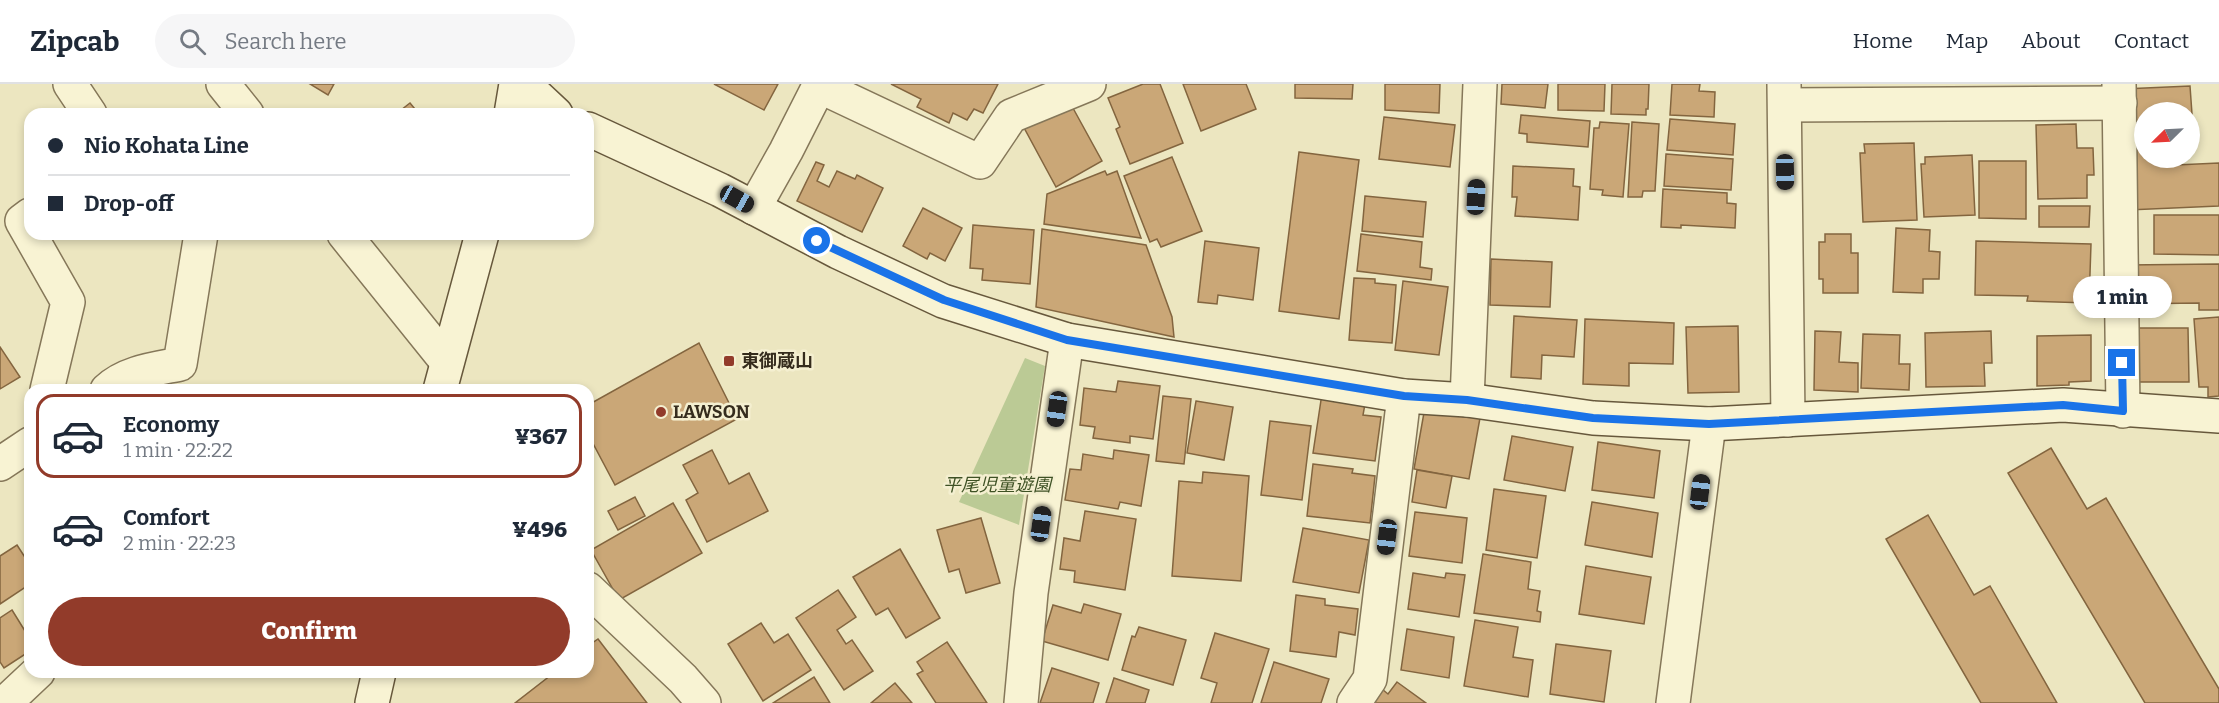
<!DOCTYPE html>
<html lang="en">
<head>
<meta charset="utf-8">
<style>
  :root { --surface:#fff; --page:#f6f6f7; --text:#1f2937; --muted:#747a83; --line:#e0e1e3; --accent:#923b2a }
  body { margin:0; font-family:Bitter,"Noto Sans JP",serif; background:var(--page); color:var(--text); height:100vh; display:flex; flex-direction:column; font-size:22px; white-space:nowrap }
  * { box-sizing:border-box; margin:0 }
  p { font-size:20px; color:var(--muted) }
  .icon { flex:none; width:33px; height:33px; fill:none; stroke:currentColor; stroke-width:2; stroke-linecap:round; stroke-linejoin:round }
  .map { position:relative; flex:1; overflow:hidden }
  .drawer { position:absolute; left:24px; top:300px; width:570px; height:294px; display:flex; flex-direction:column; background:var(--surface); border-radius:18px; box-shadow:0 3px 9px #0003 }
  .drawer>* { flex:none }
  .hud { position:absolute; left:24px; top:24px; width:570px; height:132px; border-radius:18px; box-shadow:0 3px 9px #0003; display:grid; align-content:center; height:132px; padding:0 24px; background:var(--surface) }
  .needle { width:39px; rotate:246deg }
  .tools { position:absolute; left:2134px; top:18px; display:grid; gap:12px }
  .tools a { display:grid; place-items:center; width:66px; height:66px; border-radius:50%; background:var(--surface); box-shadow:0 3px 9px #0003; font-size:30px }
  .end { position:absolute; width:27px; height:27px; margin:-14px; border:8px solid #1a73e8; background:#fff; box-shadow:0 0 0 3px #fff }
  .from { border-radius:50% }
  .bubble { position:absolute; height:42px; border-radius:21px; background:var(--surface); box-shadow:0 3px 9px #0003; font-size:20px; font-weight:800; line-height:42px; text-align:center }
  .car { position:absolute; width:18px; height:36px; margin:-18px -9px; border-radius:8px; box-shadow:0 0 4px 2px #0007; background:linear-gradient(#222 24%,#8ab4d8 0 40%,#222 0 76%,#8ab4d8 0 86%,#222 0) }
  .hud b { display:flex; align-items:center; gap:21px; height:57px; font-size:22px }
  .hud b+b { border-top:2px solid var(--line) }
  .hud i { width:15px; height:15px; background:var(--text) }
  ul { padding:10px 0 0; list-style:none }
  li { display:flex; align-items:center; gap:18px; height:84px; margin:0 12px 9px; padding:0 12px; border:3px solid transparent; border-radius:18px }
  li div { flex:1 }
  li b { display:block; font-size:22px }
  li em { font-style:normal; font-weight:800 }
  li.selected { border-color:var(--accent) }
  li>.icon { width:54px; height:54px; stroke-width:1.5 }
  .action { display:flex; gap:12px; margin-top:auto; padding:12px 24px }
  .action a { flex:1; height:69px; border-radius:36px; background:var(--accent); color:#fff; font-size:24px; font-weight:800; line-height:69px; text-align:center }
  header { display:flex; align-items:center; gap:36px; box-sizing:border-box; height:84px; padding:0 30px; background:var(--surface); border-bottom:2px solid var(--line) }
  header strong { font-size:28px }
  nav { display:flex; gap:33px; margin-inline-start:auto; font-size:21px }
  .search { width:420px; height:54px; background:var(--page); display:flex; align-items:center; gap:15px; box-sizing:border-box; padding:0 21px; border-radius:33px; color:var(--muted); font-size:22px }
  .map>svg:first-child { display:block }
  .green { fill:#bbca95 }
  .building { fill:#caa777; stroke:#83653f; stroke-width:1.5 }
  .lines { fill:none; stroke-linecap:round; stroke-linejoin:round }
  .street-casing { stroke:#857759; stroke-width:36 }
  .secondary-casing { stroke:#67583c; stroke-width:36 }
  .street { stroke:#f8f3d3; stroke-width:33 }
  .secondary { stroke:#f8f3d3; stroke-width:33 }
  .route { stroke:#1a73e8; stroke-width:8 }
  .poi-dot { fill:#923b2a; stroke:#f4efd0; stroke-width:2 }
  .labels { text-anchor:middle; stroke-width:5; stroke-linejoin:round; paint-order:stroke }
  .poi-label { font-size:18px; font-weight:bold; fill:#352c1d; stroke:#f4efd0; text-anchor:start }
  .park-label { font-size:18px; font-style:italic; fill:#3e5124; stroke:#f4efd0 }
</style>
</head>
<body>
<header>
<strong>Zipcab</strong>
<div class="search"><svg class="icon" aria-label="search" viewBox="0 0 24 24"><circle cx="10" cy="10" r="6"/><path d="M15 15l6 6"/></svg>Search here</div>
<nav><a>Home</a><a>Map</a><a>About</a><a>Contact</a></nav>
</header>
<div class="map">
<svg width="2219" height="619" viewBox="0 0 2219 619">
  <rect width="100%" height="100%" fill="#ece6c0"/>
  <path class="green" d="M1025,274L1045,282L1019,441L959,418Z"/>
  <g class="building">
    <path d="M310,0H334L328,11Z"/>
    <path d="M714,0H778L764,26Z"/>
    <path d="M891,0H998L983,29L974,25L967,36L953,29L949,39L917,23L921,15Z"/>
    <path d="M1143,0H1160L1183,59L1130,80L1116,45L1120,43L1108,14Z"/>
    <path d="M1183,0H1246L1256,25L1201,47Z"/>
    <path d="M1295,0H1353L1352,15L1295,14Z"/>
    <path d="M1385,0H1440L1439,29L1385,26Z"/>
    <path d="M1502,0H1548L1545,24L1501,20Z"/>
    <path d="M1558,0H1605L1604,27L1558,26Z"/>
    <path d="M1612,0H1649L1648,25H1646V31L1611,30Z"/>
    <path d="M1672,0H1700L1699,7L1715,8L1714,33L1670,31Z"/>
    <path d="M2190,2L2192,30L2145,28V74H2176V81L2219,79V122L2128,126L2123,5Z"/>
    <path d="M1068,15L1102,77L1056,103L1022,40Z"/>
    <path d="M410,19L419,30H396Z"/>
    <path d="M1521,31L1590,37L1588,63L1527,58V50L1519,49Z"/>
    <path d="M1384,33L1455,41L1450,83L1379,75Z"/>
    <path d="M1670,35L1735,40L1733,71L1667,66Z"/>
    <path d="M1600,38L1629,40L1623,113L1602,111L1603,106L1590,105L1594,44H1599Z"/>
    <path d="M1632,38L1659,40L1655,107H1643L1642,113H1628Z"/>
    <path d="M2076,40L2077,64H2093L2094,91H2087V114L2038,115L2036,41Z"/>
    <path d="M1914,59L1917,136L1863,138L1860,69H1865L1864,60Z"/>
    <path d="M1299,68L1359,76L1339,235L1279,227Z"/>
    <path d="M1666,70L1733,75L1731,106L1664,102Z"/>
    <path d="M1972,71L1975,131L1924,133L1921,80H1925V73Z"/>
    <path d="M1172,73L1202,147L1161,163L1157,155L1150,158L1124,92Z"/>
    <path d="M1979,77H2026V135L1979,134Z"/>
    <path d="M816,78L824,81L817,97L829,103L837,87L855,95L857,91L883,104L862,148L797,117Z"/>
    <path d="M1513,82L1574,85L1573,102L1580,103L1578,136L1515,132L1517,113H1512Z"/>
    <path d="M1105,87L1107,91L1117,87L1141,154L1044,140L1047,110Z"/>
    <path d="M1663,105L1727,109V119L1736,120L1735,144L1681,141V144L1661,143Z"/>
    <path d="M1365,112L1426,118L1423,153L1362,147Z"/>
    <path d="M2039,122H2090L2089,143H2039Z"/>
    <path d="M923,124L962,144L945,177L930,169L927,175L903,162Z"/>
    <path d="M2154,131H2219V171L2154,170Z"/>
    <path d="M973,141L1034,146L1030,200L982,196L983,185L970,184Z"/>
    <path d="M1896,144L1930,146L1929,167L1940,168L1939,195H1923V209L1893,208Z"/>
    <path d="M1042,145L1146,161L1172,233L1174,253L1036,223Z"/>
    <path d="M1361,150L1422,158L1420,183L1432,185L1431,196L1357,187Z"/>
    <path d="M1825,150H1851V169H1858V209H1823V195H1819V158H1825Z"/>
    <path d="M1205,157L1259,164L1253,216L1218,211L1217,220L1198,218Z"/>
    <path d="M1976,157L2091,160L2089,219L2027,217L2028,212L1975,211Z"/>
    <path d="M1491,175L1552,178L1550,223L1490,221Z"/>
    <path d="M2219,180V226H2199V219L2127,220L2126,181Z"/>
    <path d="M1354,194L1375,195V199L1396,201L1392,259L1349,256Z"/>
    <path d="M1403,197L1448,203L1439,271L1395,266Z"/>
    <path d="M1514,232L1577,236L1574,273L1542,271L1541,295L1511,293Z"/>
    <path d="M2219,233V312L2208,313V303H2199L2194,235Z"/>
    <path d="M1585,235L1674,239L1673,280L1629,279V302L1583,300Z"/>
    <path d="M1738,242L1739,308L1688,309L1686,243Z"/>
    <path d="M2133,244H2188L2189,298H2133Z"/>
    <path d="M1815,247L1841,248L1839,278L1858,279V308L1814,306Z"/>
    <path d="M1991,247L1992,279H1984L1985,302L1926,303L1925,249Z"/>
    <path d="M1863,250L1900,251L1899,280H1910L1909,306L1861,304Z"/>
    <path d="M2091,251V297L2069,298V301L2037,302V252Z"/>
    <path d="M699,259L737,335L615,401L588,350V321Z"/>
    <path d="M0,263L20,293L0,305Z"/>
    <path d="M1118,297L1160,302L1153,355L1130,352V359L1093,354L1095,343L1080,341L1084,304L1116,308Z"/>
    <path d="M1323,303L1367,309L1363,331L1381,333L1375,377L1313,369Z"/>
    <path d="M1163,312L1191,315L1184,380L1156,377Z"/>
    <path d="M1196,317L1233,323L1224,376L1187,369Z"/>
    <path d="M1425,323L1480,334L1469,395L1414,385Z"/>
    <path d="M1270,337L1311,342L1302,416L1261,411Z"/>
    <path d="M1512,352L1573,363L1565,407L1504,396Z"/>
    <path d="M1598,358L1660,367L1654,414L1592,406Z"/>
    <path d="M2051,364L2087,425L2106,414L2219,605V619H2145L2008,389Z"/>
    <path d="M712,366L729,400L749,389L768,427L707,458L686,416L698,409L683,381Z"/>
    <path d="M1114,366L1149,371L1141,422L1120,418L1118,425L1065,416L1070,385L1081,386L1083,370L1113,375Z"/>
    <path d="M1313,380L1353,385L1352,389L1375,392L1370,439L1307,432Z"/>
    <path d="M1417,386L1452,392L1446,424L1412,418Z"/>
    <path d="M1203,388L1249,392L1241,497L1172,492L1179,397L1202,399Z"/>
    <path d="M1494,405L1546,412L1537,474L1486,466Z"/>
    <path d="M635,413L645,432L618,446L608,427Z"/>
    <path d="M1592,418L1658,429L1652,473L1585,461Z"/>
    <path d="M673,419L702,469L619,516L591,466Z"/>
    <path d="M1085,427L1136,435L1125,506L1074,498L1075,487L1060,485L1064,454L1080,457Z"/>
    <path d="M1415,428L1467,434L1462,479L1409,472Z"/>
    <path d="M1928,431L1974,511L1990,502L2057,619H1981L1886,455Z"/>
    <path d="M981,434L1000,499L966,509L959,485L949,488L937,446Z"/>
    <path d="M1303,444L1369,456L1359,509L1293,498Z"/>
    <path d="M17,461L30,481V500L0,520V472Z"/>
    <path d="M900,465L940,534L906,554L888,524L876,531L853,493Z"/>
    <path d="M1483,470L1531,478L1528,505L1540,507L1537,527L1541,528L1540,538L1474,529Z"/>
    <path d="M1586,482L1651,493L1644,540L1579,530Z"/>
    <path d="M1413,489L1445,494L1446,489L1465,491L1459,533L1408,525Z"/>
    <path d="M838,506L856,533L837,546L846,560L852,556L873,587L844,606L796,534Z"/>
    <path d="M1296,511L1325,515V521L1358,525L1355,551L1339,548L1336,573L1290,567Z"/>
    <path d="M1084,520L1121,530L1108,576L1042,557L1053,521L1081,529Z"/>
    <path d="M12,526L30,555V567L4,584L0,578V534Z"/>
    <path d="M1475,536L1518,543L1513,573L1533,576L1528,613L1464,602Z"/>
    <path d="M761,539L774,559L788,550L811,586L763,617L728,560Z"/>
    <path d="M1139,543L1186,556L1173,601L1122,586L1132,552L1135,553Z"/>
    <path d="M1407,545L1454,553L1449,594L1401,586Z"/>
    <path d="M1215,549L1269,565L1252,619H1211L1217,599L1201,594Z"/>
    <path d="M598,555L647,619H515L555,588H588V562Z"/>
    <path d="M947,558L987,619H936L917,590L923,587L917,578Z"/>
    <path d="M1556,560L1611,567L1604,618L1550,610Z"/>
    <path d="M1274,578L1329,595L1321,619H1261Z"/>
    <path d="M1052,584L1099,599L1093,619H1040Z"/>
    <path d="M814,593L830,619H773Z"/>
    <path d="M1114,594L1149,606L1145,619H1106Z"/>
    <path d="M1397,598L1426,619H1373L1382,605L1388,610Z"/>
    <path d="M895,599L912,619H871Z"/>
  </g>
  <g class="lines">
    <defs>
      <g id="street">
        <path d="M70,0L90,30"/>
        <path d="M223,0L247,30"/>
        <path d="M1784,0L1788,336"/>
        <path d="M2119,0L2123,327"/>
        <path d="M819,2L980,78L1011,32L1089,0"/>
        <path d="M1785,21L2120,19"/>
        <path d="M754,124L786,67L820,0"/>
        <path d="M30,131L22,137L68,218L47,306"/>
        <path d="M344,150L447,278"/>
        <path d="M107,306C126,288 155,285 180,280L201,150"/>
        <path d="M1467,316L1480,0"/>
        <path d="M0,380L30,360"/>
        <path d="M588,505L683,595L704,619"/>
        <path d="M5,619L38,588"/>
        <path d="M1021,619L1031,509L1067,256"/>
        <path d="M1354,619L1370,595L1404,312"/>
        <path d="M1673,619L1709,340"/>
      </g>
      <g id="secondary">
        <path d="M524,0L556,30"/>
        <path d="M511,30L516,0"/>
        <path d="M588,45L720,106L838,168L943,217L1067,256L1404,312L1467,316L1593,334L1709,340L2063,321L2219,332"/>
        <path d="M440,306L482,150"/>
        <path d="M372,619L379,588"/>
      </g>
    </defs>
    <use href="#street" class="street-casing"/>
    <use href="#secondary" class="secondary-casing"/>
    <use href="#street" class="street"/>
    <use href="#secondary" class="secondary"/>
  </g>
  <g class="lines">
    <path class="route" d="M817,157L944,216L1067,256L1404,312L1467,316L1593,334L1709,340L2063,321L2123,327L2122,279"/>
  </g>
  <g class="poi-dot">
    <rect x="723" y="271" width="12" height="12" rx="3"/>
    <circle cx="661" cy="328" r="6"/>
  </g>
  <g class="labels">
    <g class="poi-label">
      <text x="741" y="283">東御蔵山</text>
      <text x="673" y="334">LAWSON</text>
    </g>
    <g class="park-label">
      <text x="997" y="407">平尾児童遊園</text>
    </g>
  </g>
</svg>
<div class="tools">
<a><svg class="needle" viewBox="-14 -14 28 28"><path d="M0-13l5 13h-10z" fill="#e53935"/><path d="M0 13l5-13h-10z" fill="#747a83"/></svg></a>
</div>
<i class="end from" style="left:817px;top:157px"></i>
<i class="end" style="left:2122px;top:279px"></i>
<div class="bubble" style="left:2073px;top:192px;width:99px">1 min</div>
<i class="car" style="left:1785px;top:88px;rotate:179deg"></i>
<i class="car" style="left:1476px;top:113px;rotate:3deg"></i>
<i class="car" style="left:737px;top:115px;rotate:119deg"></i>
<i class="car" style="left:1057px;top:325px;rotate:188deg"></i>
<i class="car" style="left:1700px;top:408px;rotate:7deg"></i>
<i class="car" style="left:1041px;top:440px;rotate:8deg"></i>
<i class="car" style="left:1387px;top:453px;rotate:187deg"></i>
<div class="hud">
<b><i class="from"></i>Nio Kohata Line</b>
<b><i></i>Drop-off</b>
</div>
<section class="drawer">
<ul>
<li class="selected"><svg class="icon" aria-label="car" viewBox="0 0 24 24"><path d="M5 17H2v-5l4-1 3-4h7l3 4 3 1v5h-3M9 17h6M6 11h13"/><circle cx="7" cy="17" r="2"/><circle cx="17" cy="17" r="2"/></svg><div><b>Economy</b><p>1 min · 22:22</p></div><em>¥367</em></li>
<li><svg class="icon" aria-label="car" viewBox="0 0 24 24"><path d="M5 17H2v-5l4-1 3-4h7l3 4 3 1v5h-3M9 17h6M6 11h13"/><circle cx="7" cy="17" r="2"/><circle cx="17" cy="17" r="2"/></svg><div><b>Comfort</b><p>2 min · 22:23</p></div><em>¥496</em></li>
</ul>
<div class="action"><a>Confirm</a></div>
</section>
</div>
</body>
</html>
